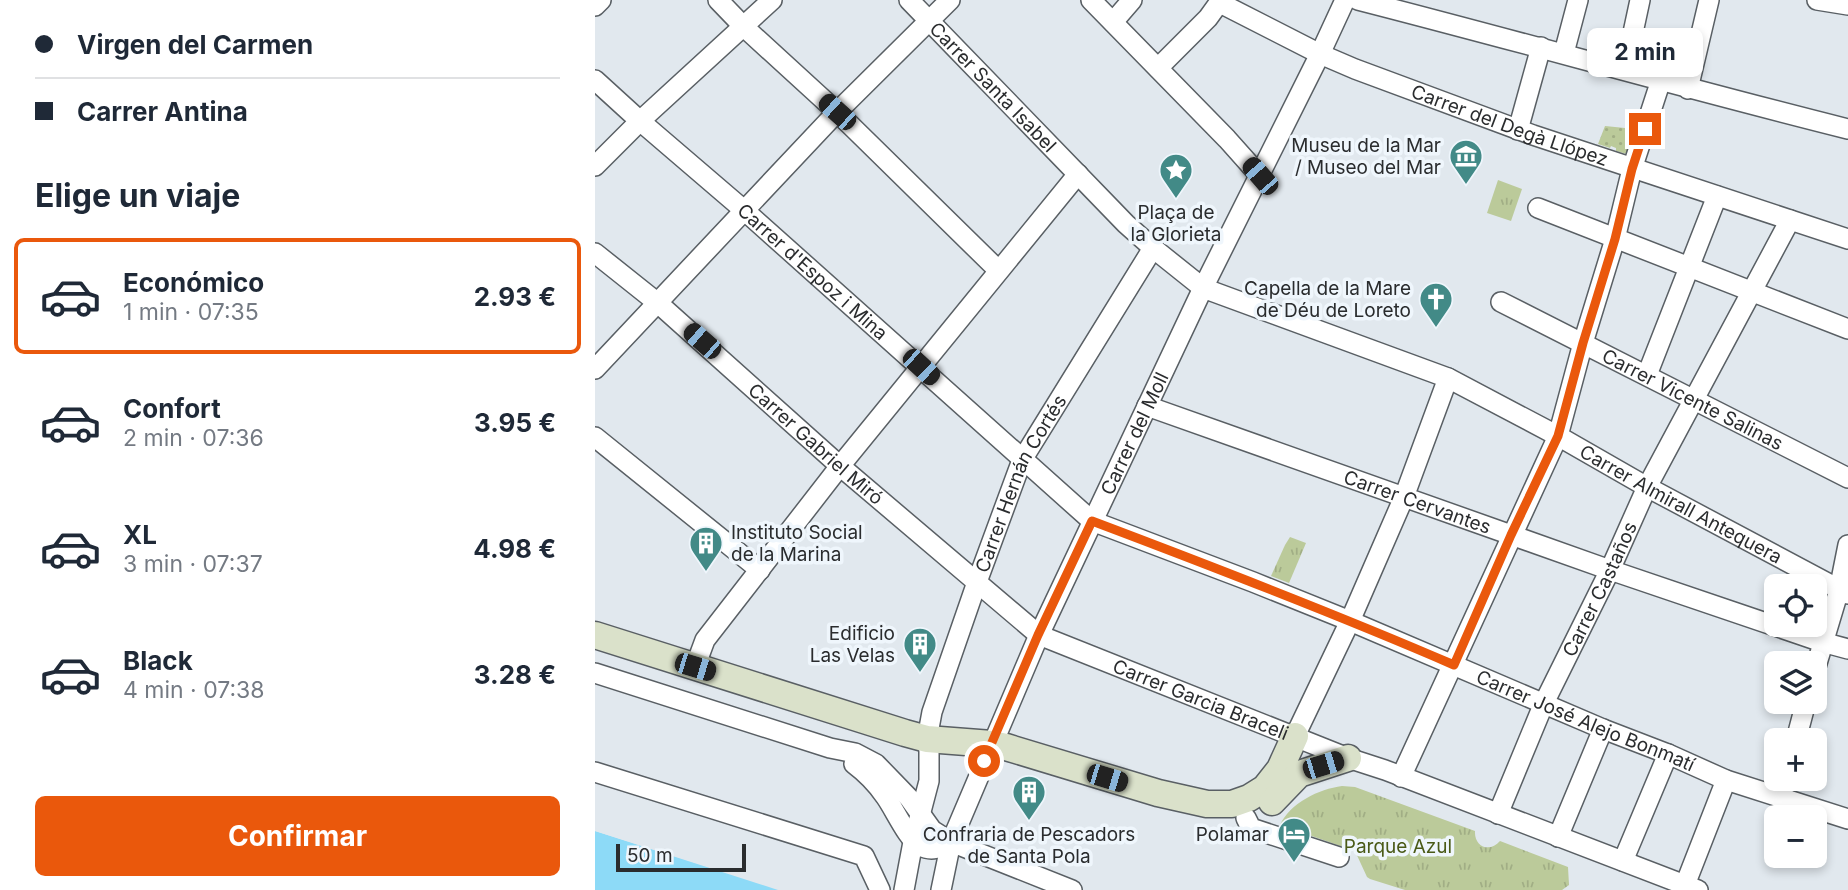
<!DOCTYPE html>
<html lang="es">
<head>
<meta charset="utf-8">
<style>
  :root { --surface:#fff; --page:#f2f2f3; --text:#1f2937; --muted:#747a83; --line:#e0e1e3; --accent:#ea580c }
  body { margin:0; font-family:Inter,sans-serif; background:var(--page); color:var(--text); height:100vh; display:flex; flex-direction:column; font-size:26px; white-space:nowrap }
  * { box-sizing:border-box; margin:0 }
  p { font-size:23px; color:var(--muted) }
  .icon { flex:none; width:38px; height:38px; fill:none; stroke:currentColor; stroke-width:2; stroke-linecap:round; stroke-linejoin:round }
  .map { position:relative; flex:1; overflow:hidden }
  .sheet { display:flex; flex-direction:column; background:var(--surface); width:595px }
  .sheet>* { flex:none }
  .top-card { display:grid; align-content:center; height:154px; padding:0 35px; background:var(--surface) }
  .fabs { position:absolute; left:1169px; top:574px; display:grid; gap:14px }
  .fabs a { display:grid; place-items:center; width:63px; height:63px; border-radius:10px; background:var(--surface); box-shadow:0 4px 10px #0003; font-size:35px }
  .scale { position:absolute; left:21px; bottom:18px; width:130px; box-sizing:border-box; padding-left:7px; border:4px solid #2a2c2e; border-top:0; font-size:19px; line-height:24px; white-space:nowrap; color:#2a2c2e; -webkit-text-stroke:5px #eff6fc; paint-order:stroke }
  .end { position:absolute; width:32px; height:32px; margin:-16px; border:9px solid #ea580c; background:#fff; box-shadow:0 0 0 4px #fff }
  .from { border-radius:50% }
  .bubble { position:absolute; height:49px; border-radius:10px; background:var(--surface); box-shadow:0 4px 10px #0003; font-size:23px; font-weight:700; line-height:49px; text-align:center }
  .car { position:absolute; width:21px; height:42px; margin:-21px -10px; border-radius:9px; box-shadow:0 0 5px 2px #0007; background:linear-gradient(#222 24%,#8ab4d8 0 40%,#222 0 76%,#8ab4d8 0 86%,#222 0) }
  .top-card b { display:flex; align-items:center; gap:24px; height:66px; font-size:26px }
  .top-card b+b { border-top:2px solid var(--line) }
  .top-card i { width:18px; height:18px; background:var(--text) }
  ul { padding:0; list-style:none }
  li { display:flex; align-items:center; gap:21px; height:116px; margin:0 14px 10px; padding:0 21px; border:4px solid transparent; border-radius:10px }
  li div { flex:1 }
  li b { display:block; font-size:26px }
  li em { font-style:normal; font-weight:700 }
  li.current { border-color:var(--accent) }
  li>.icon { width:63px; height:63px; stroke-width:1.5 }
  h2 { padding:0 35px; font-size:32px; line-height:84px }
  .action { display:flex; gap:14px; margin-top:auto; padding:14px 35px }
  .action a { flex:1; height:80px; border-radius:10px; background:var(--accent); color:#fff; font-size:28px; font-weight:700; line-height:80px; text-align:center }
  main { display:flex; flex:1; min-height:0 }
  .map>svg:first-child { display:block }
  .grass { fill:url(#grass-tufts) }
  .garden { fill:url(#garden-dots) }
  .water { fill:#8ddaf7 }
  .pier { fill:#e1e8ee }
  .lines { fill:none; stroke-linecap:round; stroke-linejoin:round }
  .street-casing { stroke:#595f64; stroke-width:22 }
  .secondary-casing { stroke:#595f64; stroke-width:29 }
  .street { stroke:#fff; stroke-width:19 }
  .secondary { stroke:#dae1ca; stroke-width:26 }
  .route { stroke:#ea580c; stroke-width:9 }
  .labels { text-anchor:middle; stroke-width:7; stroke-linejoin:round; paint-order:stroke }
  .street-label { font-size:19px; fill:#2a2c2e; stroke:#eff6fc }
  .poi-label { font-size:19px; fill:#2a2c2e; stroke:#eff6fc; text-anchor:end }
  .park-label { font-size:19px; fill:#4a5a17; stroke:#eff6fc }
</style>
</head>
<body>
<main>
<section class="sheet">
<div class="top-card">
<b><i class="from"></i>Virgen del Carmen</b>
<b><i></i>Carrer Antina</b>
</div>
<h2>Elige un viaje</h2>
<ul>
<li class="current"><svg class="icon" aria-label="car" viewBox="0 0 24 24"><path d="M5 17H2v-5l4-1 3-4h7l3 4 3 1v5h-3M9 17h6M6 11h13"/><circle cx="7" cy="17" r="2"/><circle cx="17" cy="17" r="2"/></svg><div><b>Económico</b><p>1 min · 07:35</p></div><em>2.93 €</em></li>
<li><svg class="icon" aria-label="car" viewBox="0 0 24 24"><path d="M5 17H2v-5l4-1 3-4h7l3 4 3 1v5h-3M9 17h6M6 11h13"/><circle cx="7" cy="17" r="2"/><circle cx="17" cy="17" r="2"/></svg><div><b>Confort</b><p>2 min · 07:36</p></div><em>3.95 €</em></li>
<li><svg class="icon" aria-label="car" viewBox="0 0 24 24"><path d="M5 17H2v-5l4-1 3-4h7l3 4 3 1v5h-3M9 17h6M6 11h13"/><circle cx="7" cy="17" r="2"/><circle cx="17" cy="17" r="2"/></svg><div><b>XL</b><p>3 min · 07:37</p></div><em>4.98 €</em></li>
<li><svg class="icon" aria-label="car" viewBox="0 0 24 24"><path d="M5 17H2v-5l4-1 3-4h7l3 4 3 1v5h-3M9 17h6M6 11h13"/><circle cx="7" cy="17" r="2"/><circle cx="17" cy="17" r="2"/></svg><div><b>Black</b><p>4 min · 07:38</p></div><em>3.28 €</em></li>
</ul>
<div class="action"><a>Confirmar</a></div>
</section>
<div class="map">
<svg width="1253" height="890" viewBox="0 0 1253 890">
  <defs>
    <pattern id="grass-tufts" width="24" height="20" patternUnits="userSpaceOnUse" patternTransform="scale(1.75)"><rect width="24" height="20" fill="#bbca9a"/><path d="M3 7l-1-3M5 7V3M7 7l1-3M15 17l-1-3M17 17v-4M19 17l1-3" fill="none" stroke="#a1ae85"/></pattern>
    <pattern id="garden-dots" width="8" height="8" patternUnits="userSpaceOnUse" patternTransform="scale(1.75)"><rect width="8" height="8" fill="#bbca9a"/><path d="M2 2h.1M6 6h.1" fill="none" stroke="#a1ae85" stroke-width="1.8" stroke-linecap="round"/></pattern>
  </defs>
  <rect width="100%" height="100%" fill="#e1e8ee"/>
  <g class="grass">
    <path d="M903,180L927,189L916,221L892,213Z"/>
    <path d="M695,537L711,543L694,583L676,576L690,545Z"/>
    <path d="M747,786L760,787L880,831C879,847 895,853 905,841L973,867L974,885L967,890H810L775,879L772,877L760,851L685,825C695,803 724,789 747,786Z"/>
  </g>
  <path class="garden" d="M1010,126L1040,129L1032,154L1021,151V148L1016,146L1015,148L1003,144Z"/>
  <path class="water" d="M0,831L183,890H0Z"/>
  <path class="pier" d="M0,828L184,887L186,890L0,831Z"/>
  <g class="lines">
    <defs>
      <g id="street">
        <path d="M123,0L149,27L242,112L403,270"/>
        <path id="s1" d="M314,0L531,224L558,248L608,288L853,378L963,436L1052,487L1253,594"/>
        <path d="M496,0L632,139L665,176"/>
        <path d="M763,0C927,42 1089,88 1253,129"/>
        <path d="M1222,0L1253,5"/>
        <path id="s2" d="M625,3L725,54L760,69L938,135L1253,239"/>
        <path d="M0,6L6,0"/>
        <path d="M518,22L537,0"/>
        <path d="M969,53L983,0"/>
        <path d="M563,68L613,18L626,0"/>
        <path d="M1030,70L1045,0"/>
        <path id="s3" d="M0,80L45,121L150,211L497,521L658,582L755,621L1008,729L1073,754L1131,780L1253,819"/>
        <path d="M1093,89L1114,0"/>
        <path d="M923,130L946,47"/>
        <path d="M0,166L45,121L177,0"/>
        <path d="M943,208L1253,329"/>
        <path id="s4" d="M0,253L64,304L245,466L444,635L753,758L790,770L1103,890"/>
        <path id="s5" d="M906,302L1253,478"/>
        <path d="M0,369L242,112L355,0"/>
        <path d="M1052,375L1122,196"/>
        <path id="s6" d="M552,406L1015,570L1227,642L1253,649"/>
        <path d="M0,437L165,570"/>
        <path d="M100,667L110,640L245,466L483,174"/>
        <path d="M1220,670L1244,590L1253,545"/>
        <path d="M0,673L235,748L260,753L281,764L314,798L337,830L356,842L477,890"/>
        <path d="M700,736L755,621L809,497L853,378"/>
        <path d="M1201,740L1211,702"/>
        <path d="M259,764C271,773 281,783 290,796C299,808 313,840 325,846C337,852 345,848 356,842"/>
        <path d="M0,772L269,856L285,890"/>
        <path d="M806,777L963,436L988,343L1020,239L1037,169L1066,80"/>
        <path d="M1186,798L1191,779"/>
        <path id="s7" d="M903,814L949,703L1015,570L1052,487L1195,220"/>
        <path d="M651,818L656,828L744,857"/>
        <path d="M963,837L1008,729"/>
        <path d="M1028,861L1073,754"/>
        <path d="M1090,885L1131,780"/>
        <path id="s8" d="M309,890L318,842L334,781V751L332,739L337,712L382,582L427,460L558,248"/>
        <path id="s9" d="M346,890L356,842L444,635L608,288L725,54L750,0"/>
      </g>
      <g id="secondary">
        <path d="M0,635L310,733L332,739L397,744L411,747L563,793L612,804H637L654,798L670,788L685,769L700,736"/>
        <path d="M677,802L704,774L753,758"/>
      </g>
    </defs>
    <use href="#street" class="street-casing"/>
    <use href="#secondary" class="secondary-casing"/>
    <use href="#street" class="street"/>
    <use href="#secondary" class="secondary"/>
  </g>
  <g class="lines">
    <path class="route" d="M389,761L443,635L497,521C619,567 739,613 859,665L916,535L963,436L988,343L1020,239L1037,169L1050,129"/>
  </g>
  <defs>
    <symbol id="museum-pin" viewBox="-11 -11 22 30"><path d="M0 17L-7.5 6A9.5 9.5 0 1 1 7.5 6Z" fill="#428a87" stroke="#eff6fc"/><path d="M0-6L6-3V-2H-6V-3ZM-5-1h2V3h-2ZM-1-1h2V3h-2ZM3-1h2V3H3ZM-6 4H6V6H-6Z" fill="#fff"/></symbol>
    <symbol id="sight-pin" viewBox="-11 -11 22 30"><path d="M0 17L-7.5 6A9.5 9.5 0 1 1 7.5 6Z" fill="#428a87" stroke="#eff6fc"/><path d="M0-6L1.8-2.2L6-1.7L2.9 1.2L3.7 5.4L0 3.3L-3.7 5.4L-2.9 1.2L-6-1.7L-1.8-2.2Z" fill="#fff"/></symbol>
    <symbol id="church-pin" viewBox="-11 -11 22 30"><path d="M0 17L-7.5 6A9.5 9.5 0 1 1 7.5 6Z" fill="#428a87" stroke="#eff6fc"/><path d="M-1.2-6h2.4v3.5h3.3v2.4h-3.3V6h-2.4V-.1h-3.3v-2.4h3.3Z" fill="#fff"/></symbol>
    <symbol id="building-pin" viewBox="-11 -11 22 30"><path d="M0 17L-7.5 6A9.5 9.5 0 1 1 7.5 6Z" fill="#428a87" stroke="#eff6fc"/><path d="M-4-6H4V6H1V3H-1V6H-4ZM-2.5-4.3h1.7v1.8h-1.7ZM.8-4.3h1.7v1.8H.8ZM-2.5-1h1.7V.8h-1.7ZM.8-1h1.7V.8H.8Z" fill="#fff"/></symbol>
    <symbol id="hotel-pin" viewBox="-11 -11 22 30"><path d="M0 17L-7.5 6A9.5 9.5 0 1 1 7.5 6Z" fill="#428a87" stroke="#eff6fc"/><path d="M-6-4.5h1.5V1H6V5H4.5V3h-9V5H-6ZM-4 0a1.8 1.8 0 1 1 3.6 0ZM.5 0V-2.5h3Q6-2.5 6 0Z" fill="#fff"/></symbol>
  </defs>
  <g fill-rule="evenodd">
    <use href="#museum-pin" x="852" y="137" width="38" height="52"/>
    <use href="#sight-pin" x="562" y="151" width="38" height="52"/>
    <use href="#church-pin" x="822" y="280" width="38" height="52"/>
    <use href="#building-pin" x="92" y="524" width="38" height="52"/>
    <use href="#building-pin" x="306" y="625" width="38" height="52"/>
    <use href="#building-pin" x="415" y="773" width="38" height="52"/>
    <use href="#hotel-pin" x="680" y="815" width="38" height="52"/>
  </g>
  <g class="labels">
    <g class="street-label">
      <text dy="7" stroke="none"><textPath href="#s1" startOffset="121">Carrer Santa Isabel</textPath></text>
      <text dy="7" stroke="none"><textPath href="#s2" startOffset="315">Carrer del Degà Llópez</textPath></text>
      <text dy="7" stroke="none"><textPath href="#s3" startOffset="290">Carrer d'Espoz i Mina</textPath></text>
      <text dy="7" stroke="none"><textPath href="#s5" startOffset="215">Carrer Vicente Salinas</textPath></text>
      <text dy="7" stroke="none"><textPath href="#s9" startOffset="497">Carrer del Moll</textPath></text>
      <text dy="7" stroke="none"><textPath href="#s4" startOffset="292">Carrer Gabriel Miró</textPath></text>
      <text dy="7" stroke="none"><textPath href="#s8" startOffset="427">Carrer Hernán Cortés</textPath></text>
      <text dy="7" stroke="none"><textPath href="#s6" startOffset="287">Carrer Cervantes</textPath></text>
      <text dy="7" stroke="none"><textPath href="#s1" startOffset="938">Carrer Almirall Antequera</textPath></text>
      <text dy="7" stroke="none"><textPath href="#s7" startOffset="247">Carrer Castaños</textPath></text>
      <text dy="7" stroke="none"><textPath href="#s4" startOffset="760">Carrer Garcia Braceli</textPath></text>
      <text dy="7" stroke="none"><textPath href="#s3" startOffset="1197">Carrer José Alejo Bonmatí</textPath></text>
    </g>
    <g class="poi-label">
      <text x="846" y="152">Museu de la Mar<tspan x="846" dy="22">/ Museo del Mar</tspan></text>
      <text x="581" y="219" text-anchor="middle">Plaça de<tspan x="581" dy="22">la Glorieta</tspan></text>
      <text x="816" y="295">Capella de la Mare<tspan x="816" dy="22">de Déu de Loreto</tspan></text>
      <text x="136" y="539" text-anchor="start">Instituto Social<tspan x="136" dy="22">de la Marina</tspan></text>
      <text x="300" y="640">Edificio<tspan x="300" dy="22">Las Velas</tspan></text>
      <text x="434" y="841" text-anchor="middle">Confraria de Pescadors<tspan x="434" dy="22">de Santa Pola</tspan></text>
      <text x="674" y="841">Polamar</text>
    </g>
    <g class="park-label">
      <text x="803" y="853">Parque Azul</text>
    </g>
  </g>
</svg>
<div class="fabs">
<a><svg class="icon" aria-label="locate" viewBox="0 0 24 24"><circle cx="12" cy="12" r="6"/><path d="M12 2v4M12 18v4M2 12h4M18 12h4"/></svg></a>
<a><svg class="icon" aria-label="layers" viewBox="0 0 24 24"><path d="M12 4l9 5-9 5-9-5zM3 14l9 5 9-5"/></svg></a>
<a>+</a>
<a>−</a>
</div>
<div class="scale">50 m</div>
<i class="end from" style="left:389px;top:761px"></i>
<i class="end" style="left:1050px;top:129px"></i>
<div class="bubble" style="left:992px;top:28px;width:116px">2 min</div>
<i class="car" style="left:242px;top:112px;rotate:312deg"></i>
<i class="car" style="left:665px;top:176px;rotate:319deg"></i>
<i class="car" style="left:107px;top:341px;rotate:311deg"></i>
<i class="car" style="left:326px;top:367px;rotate:133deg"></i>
<i class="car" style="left:100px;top:667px;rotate:107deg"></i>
<i class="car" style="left:728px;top:765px;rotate:73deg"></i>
<i class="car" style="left:512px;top:778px;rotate:107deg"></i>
</div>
</main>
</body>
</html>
